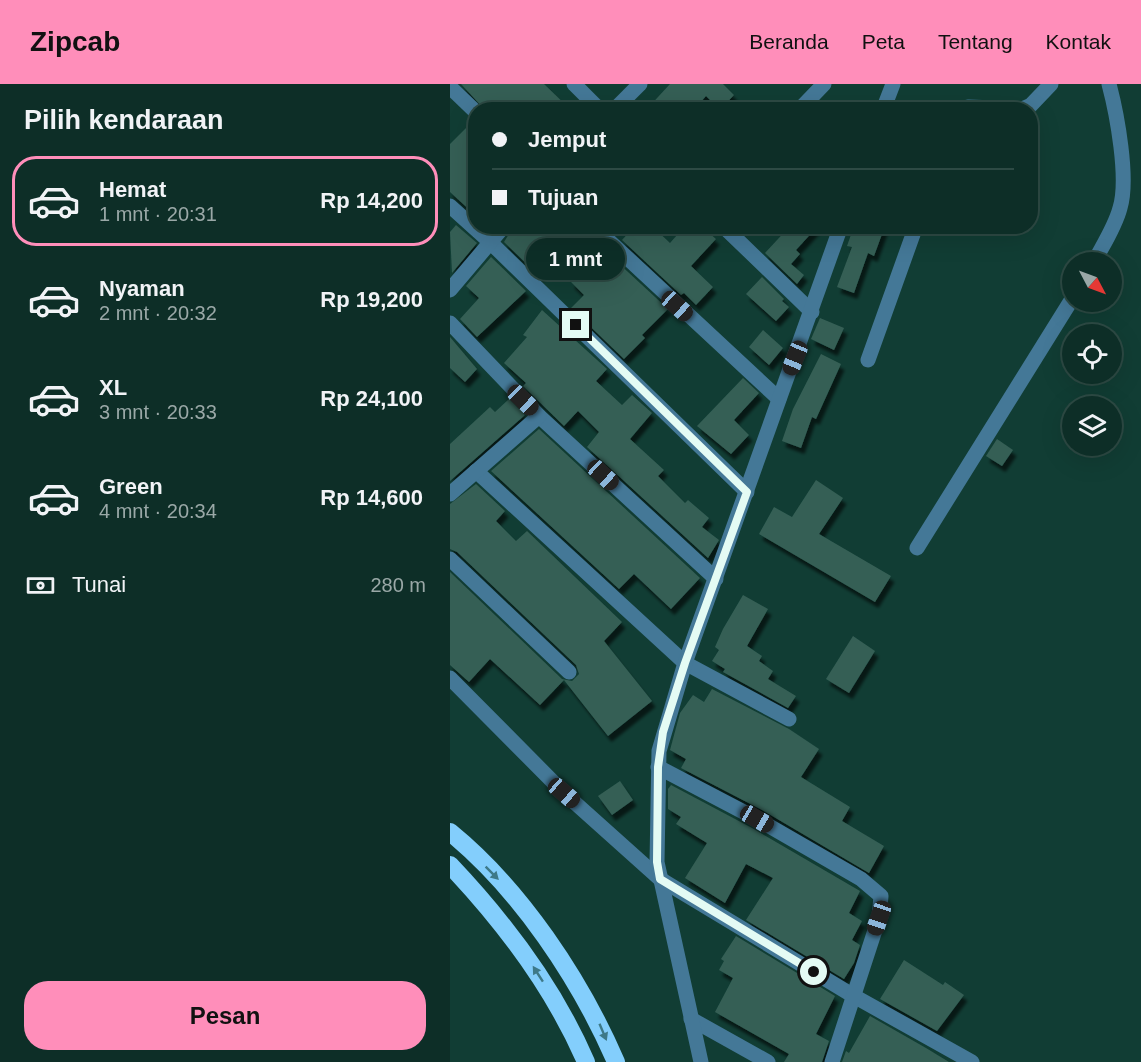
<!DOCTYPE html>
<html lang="id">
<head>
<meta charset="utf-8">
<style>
  :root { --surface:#0d2e27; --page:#1b3a33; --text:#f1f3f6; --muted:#9aa8a7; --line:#2d4a44; --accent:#ff8eba }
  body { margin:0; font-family:Helvetica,sans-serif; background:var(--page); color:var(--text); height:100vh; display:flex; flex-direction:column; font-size:22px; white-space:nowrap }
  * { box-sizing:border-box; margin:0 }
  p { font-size:20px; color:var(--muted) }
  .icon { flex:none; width:33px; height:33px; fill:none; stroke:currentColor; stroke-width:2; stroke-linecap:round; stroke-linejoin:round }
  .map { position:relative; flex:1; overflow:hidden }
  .sheet { display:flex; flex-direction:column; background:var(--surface); width:450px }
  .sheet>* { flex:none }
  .banner { position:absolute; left:18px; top:18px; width:570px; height:132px; border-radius:24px; box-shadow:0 6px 24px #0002,0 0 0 2px var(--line); display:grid; align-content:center; height:132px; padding:0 24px; background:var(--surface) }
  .needle { width:39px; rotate:131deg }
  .fabs { position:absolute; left:612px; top:168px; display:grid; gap:12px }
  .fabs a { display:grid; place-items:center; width:60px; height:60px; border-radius:50%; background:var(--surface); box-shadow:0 6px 24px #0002,0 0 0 2px var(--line); font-size:30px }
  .end { position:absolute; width:27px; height:27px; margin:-14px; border:8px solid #e4fbf4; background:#111; box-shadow:0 0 0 3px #111 }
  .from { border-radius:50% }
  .bubble { position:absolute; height:42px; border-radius:21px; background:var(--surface); box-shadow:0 6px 24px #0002,0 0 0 2px var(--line); font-size:20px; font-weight:700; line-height:42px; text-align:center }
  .car { position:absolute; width:18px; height:36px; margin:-18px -9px; border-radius:8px; box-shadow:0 0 4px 2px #0007; background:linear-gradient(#222 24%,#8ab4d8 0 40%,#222 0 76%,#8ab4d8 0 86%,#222 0) }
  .banner b { display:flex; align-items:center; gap:21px; height:57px; font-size:22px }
  .banner b+b { border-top:2px solid var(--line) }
  .banner i { width:15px; height:15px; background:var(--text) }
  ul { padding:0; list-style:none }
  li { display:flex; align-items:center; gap:18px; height:90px; margin:0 12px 9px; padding:0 12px; border:3px solid transparent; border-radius:24px }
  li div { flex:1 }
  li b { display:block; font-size:22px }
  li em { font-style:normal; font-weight:700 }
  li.current { border-color:var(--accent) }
  li>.icon { width:54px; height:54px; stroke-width:1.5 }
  h2 { padding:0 24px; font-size:27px; line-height:72px }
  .pay { display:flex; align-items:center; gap:15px; height:66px; padding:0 24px; font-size:22px }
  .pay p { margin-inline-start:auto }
  .button { display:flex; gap:12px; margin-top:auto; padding:12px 24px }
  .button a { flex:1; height:69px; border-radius:24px; background:var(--accent); color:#111; font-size:24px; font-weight:700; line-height:69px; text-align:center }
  header { display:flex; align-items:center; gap:36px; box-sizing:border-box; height:84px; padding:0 30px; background:var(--accent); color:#111 }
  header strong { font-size:28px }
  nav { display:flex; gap:33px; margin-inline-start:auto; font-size:21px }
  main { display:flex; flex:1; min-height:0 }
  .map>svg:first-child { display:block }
  .building { fill:#355f55; filter:url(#shadow) }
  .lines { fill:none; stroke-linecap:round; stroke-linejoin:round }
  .minor { stroke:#447897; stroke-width:15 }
  .highway { stroke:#83cefc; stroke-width:18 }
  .oneway { fill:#3d7988 }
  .route { stroke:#e4fbf4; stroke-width:8 }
</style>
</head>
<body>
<header>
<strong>Zipcab</strong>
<nav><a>Beranda</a><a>Peta</a><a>Tentang</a><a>Kontak</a></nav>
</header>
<main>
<section class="sheet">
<h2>Pilih kendaraan</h2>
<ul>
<li class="current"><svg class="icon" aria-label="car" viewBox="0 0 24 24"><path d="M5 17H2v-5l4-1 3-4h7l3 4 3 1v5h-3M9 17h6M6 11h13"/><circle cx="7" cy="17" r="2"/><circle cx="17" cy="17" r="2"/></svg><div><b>Hemat</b><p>1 mnt · 20:31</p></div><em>Rp 14,200</em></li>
<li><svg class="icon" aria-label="car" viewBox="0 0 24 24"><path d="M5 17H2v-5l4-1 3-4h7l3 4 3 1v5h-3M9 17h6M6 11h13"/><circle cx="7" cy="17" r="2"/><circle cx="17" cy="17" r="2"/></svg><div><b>Nyaman</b><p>2 mnt · 20:32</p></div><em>Rp 19,200</em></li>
<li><svg class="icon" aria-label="car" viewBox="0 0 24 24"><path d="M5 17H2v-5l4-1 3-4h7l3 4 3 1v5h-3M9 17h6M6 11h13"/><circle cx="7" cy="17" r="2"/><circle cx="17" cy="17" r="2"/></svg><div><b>XL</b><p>3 mnt · 20:33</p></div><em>Rp 24,100</em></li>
<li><svg class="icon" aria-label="car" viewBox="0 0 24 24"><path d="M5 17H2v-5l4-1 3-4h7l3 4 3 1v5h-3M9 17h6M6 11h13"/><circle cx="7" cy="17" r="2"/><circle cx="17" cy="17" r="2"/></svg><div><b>Green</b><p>4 mnt · 20:34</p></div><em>Rp 14,600</em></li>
</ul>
<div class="pay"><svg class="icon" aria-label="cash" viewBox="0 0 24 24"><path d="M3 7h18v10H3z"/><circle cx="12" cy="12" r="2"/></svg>Tunai<p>280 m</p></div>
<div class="button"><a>Pesan</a></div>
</section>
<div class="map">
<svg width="691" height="978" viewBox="0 0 691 978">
  <defs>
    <filter id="shadow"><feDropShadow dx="3.5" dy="6" stdDeviation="1.5" flood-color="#0009"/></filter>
  </defs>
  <rect width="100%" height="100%" fill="#113d34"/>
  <g class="building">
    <path d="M11,0H94L121,26H35Z"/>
    <path d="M220,0H273L284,11L270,26L256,12L244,26H196Z"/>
    <path d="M23,37L26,38V132L0,108V60Z"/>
    <path d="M6,141L27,159L2,189L0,148Z"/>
    <path d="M64,142H126L106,166L111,170L89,192L54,158Z"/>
    <path d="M185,142H202L220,159L235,142H251L266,155L241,182L263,203L246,221L234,209L231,211L172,156Z"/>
    <path d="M340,142H368L346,166L350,170L341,180L354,191L347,200L315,169Z"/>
    <path d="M404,142H435L424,172L418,169L404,209L387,203L402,163L397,162Z"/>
    <path d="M151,163L218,225L192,251L195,254L174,275L121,224L134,211L121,198Z"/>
    <path d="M41,173L76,207L27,253L10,235L29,214L16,202Z"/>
    <path d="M312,193L334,215L332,217L339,223L326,237L296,210Z"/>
    <path d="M92,226L157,285L146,297L172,321L182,311L202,329L180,355L214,386L208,392L235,419L238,416L259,434L252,443L269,456L258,474L137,363L149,348L128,327L114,342L73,302L76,299L54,279L77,253L73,251Z"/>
    <path d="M370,234L394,244L384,266L361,255Z"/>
    <path d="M313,246L333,264L319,281L299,263Z"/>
    <path d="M0,253L27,285L15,298L0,284Z"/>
    <path d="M371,270L391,280L366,335L362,333L351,364L332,357L343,325Z"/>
    <path d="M293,294L309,309L284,336L299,351L281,370L247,342Z"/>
    <path d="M59,315L75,331L0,397V360L40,323L45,328Z"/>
    <path d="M89,345L250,494L221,525L184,490L169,505L41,387Z"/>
    <path d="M547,355L563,366L552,382L536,372Z"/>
    <path d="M366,396L393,414L369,450L441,492L425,518L309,450L324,423L342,433Z"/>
    <path d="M26,400L55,427L46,437L66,457L77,447L172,538L154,557L202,617L158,652L114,596L90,621L40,575L19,598L0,581V488L112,595L122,597L129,590L126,581L7,468L0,465V420Z"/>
    <path d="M293,511L318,525L297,562L312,572L309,577L323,587L318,595L346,612L338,624L273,588L275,585L262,577L269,566L265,563L273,545Z"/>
    <path d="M403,552L425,567L399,609L376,595Z"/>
    <path d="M262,605L339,645L369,665L351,693L400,723L392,737L434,762L419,789L312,726L231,684L236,675L220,666L230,629L243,611L254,618Z"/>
    <path d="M170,697L183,716L162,731L148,712Z"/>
    <path d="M221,701L302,744L410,807L399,829L412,837L402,856L410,861L404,879L394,895L296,836L323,794L296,780L275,819L235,794L257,759L226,740L231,733L218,725V705Z"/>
    <path d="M286,852L385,912L366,950L379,957L372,978H334L339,970L265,928L283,894L269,886L274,877L271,875Z"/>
    <path d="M454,876L493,901L495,898L514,911L487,947L430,915Z"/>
    <path d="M420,932L476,964L499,978H392L396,967L399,969Z"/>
  </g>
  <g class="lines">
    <g class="minor">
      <path d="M124,0L150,26"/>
      <path d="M0,3L26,28"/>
      <path d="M164,26L190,0"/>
      <path d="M349,26L374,0"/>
      <path d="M433,26L443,0"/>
      <path d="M515,26L518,23L572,25L581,21L601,0"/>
      <path d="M0,122L40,158L297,408"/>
      <path d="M143,142L329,315"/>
      <path d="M273,142L362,228"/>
      <path d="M644,178C653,161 665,143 670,124C679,95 667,30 659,0"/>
      <path d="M0,206L54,142"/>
      <path d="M0,239L89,332L266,495"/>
      <path d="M418,276L466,142"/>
      <path d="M26,387L235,579L339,635"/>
      <path d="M0,410L89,332"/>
      <path d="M467,464L622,215"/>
      <path d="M0,475L119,588"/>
      <path d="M0,594L114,709L210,795L402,911L522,978"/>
      <path d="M208,683L307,735L411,795L431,812L429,834L382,978"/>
      <path d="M241,935L318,978"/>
      <path d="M251,978L207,778L209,667L235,579L391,142"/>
    </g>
    <g class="highway">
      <path d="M0,748C70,805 130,895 166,978"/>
      <path d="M0,781C55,839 104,904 136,978"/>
    </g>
  </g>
  <defs><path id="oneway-solid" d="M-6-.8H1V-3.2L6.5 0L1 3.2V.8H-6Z" transform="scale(1.5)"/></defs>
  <g class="oneway">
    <use href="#oneway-solid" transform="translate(42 789) rotate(45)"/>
    <use href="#oneway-solid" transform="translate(88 890) rotate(-123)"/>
    <use href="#oneway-solid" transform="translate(153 948) rotate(67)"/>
  </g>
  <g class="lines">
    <path class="route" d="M126,241L297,408L235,579L213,648L208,683L207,778L210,795L364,888"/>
  </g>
</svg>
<div class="fabs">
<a><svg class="needle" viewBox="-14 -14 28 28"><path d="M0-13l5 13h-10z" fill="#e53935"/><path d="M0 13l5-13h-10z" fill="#9aa8a7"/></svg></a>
<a><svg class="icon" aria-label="locate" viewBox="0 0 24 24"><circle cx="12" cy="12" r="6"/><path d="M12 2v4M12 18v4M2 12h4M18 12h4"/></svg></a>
<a><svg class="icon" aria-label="layers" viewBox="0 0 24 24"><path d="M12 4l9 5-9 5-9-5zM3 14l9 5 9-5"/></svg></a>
</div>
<i class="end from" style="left:364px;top:888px"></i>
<i class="end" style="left:126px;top:241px"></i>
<div class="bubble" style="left:76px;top:154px;width:99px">1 mnt</div>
<i class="car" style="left:227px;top:222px;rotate:132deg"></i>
<i class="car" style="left:345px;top:274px;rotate:202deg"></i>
<i class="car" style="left:73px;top:316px;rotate:134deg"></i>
<i class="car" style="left:153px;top:391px;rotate:133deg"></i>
<i class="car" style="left:114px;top:709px;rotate:131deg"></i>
<i class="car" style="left:307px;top:735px;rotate:120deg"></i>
<i class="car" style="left:429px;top:834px;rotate:199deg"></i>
<div class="banner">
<b><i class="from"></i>Jemput</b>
<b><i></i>Tujuan</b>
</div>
</div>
</main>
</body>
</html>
